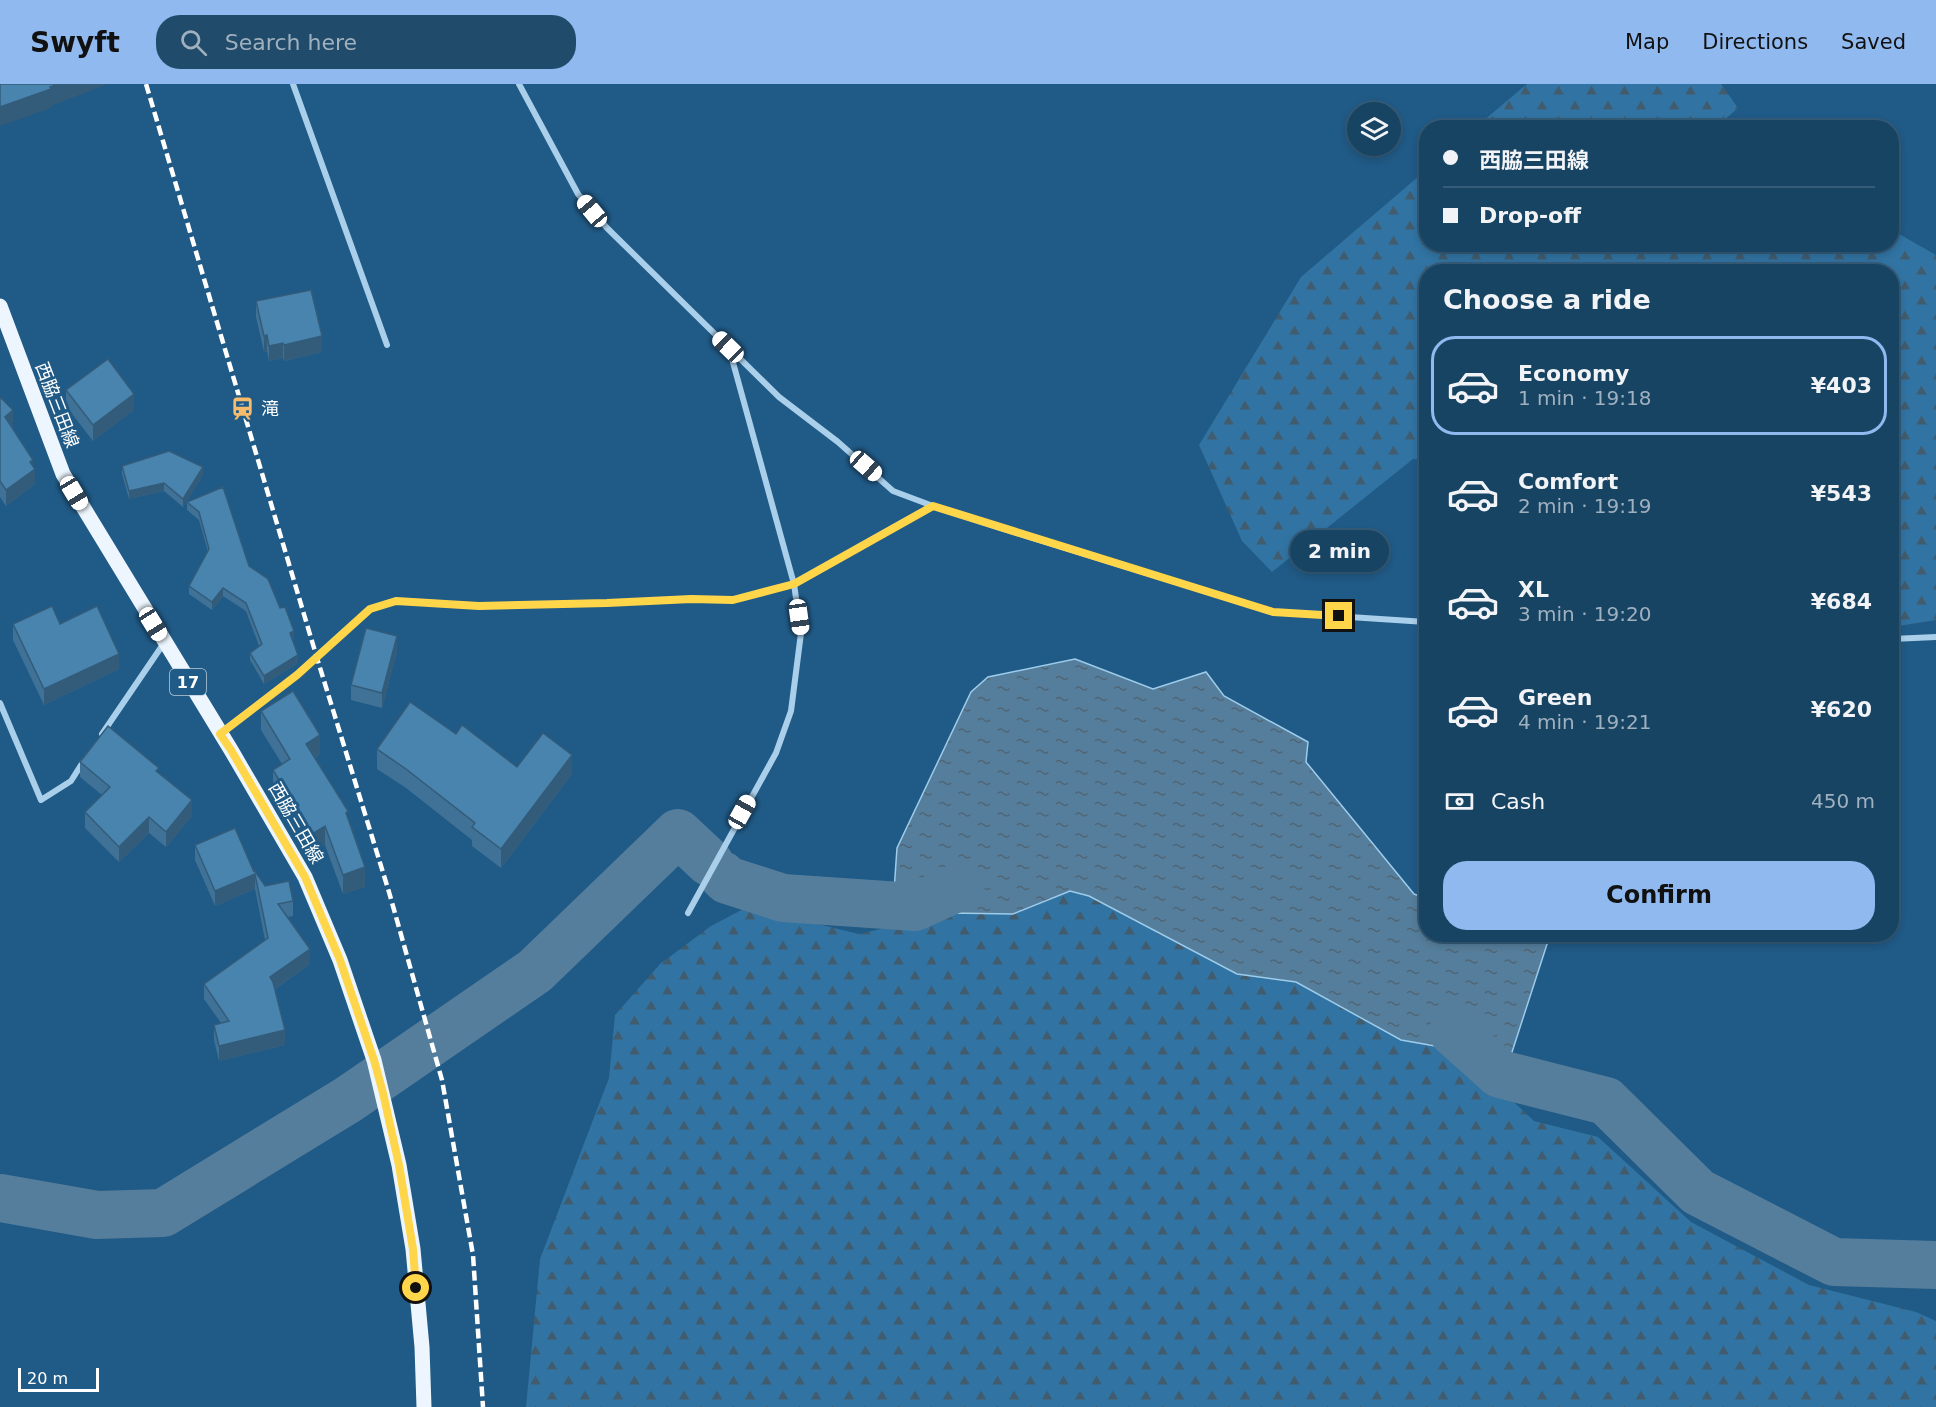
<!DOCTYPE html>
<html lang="en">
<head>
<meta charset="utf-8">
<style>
  :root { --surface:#184464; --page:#214b6a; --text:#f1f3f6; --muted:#9fb0bf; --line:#365c78; --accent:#90b9f0 }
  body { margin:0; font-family:"DejaVu Sans","Noto Sans JP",sans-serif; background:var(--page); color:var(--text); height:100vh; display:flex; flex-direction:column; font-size:22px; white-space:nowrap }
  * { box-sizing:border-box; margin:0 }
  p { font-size:20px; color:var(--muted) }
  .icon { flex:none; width:33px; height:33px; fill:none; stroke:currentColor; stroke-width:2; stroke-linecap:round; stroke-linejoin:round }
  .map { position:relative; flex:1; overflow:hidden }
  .panel { position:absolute; left:1419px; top:180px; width:480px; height:678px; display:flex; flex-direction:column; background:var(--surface); border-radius:24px; box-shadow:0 3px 9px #0003,0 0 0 2px var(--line) }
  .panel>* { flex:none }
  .hud { position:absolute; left:1419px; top:36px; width:480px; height:132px; border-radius:24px; box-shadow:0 3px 9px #0003,0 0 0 2px var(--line); display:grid; align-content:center; height:132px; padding:0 24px; background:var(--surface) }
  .fabs { position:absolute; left:1347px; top:18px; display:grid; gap:12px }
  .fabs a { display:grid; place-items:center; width:54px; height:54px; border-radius:50%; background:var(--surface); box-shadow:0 3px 9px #0003,0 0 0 2px var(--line); font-size:30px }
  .scale { position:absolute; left:18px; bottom:15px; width:81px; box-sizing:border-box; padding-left:6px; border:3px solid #fff; border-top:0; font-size:16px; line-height:21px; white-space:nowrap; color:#fff; -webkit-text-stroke:4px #205a86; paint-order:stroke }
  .end { position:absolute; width:27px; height:27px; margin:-14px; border:8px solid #ffd54a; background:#111; box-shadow:0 0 0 3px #111 }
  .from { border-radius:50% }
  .bubble { position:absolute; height:42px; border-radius:21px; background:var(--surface); box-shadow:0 3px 9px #0003,0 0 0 2px var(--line); font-size:20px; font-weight:700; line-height:42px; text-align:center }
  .car { position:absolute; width:18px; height:36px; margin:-18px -9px; border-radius:8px; box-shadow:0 0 4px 2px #0007; background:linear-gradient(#fff 24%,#345 0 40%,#fff 0 76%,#345 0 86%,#fff 0) }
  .hud b { display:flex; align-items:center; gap:21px; height:57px; font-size:22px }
  .hud b+b { border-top:2px solid var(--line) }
  .hud i { width:15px; height:15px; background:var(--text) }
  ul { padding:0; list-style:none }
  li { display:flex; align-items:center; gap:18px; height:99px; margin:0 12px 9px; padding:0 12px; border:3px solid transparent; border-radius:24px }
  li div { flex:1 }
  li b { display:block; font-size:22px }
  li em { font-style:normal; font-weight:700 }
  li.active { border-color:var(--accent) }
  li>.icon { width:54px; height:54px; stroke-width:1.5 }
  h2 { padding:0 24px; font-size:27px; line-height:72px }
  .pay { display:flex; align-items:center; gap:15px; height:66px; padding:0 24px; font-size:22px }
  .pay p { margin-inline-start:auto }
  .primary-button { display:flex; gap:12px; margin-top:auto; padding:12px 24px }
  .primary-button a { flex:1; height:69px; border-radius:24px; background:var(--accent); color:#111; font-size:24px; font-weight:700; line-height:69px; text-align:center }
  header { display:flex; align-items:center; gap:36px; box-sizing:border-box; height:84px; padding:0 30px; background:var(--accent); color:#111 }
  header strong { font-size:28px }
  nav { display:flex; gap:33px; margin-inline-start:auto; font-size:21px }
  .search { width:420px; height:54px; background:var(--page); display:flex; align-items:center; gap:15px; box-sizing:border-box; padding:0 21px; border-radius:24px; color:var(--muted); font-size:22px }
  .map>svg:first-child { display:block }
  .forest { fill:url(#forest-firs) }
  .water { fill:url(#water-ripples); stroke:#9dcceb; stroke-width:1.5 }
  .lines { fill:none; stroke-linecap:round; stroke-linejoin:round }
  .river { stroke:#557e9c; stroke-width:48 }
  .street { stroke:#aacfea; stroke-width:6 }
  .primary { stroke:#edf6fe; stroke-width:15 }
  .rail { stroke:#fff; stroke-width:4.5; stroke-dasharray:10 4.5; stroke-linecap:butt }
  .wall { fill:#3f7296 }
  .shaded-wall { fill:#335c7a }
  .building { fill:#4984af; stroke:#335c7a; stroke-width:1.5 }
  .route { stroke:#ffd54a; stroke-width:8 }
  .labels { text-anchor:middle; stroke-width:6; stroke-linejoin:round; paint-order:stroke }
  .shield { fill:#205a86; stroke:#bccedb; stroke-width:1.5 }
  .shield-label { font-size:16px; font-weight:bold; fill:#fff }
  .street-label { font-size:18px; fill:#fff; stroke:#205a86 }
  .poi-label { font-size:18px; fill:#fff; stroke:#205a86; text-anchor:start }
</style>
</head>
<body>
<header>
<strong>Swyft</strong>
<div class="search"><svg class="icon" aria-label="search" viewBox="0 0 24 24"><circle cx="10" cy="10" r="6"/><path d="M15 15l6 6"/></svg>Search here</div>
<nav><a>Map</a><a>Directions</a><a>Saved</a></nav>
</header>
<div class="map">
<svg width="1936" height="1323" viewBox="0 0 1936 1323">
  <defs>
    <pattern id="forest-firs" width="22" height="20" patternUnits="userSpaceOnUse" patternTransform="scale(1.5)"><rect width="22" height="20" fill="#3173a2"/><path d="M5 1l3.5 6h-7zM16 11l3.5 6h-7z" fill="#415c6e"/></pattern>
    <pattern id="water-ripples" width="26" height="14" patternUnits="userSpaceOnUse" patternTransform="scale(1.5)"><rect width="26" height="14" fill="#557e9c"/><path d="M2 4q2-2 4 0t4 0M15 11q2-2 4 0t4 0" fill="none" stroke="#506574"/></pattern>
  </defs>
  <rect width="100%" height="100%" fill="#205a86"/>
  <g class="forest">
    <path d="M1527,0H1721L1738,24L1716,43H1476Z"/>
    <path d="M1426,86V160H1892V146L1936,171V536L1892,543V188H1426V375H1413L1272,488L1242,457L1199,361L1301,193Z"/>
    <path d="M1070,807L1089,812L1237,890L1296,898L1401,956L1441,963L1500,1005L1534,1037L1598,1053L1691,1138L1809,1201L1916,1228L1936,1237V1323H526L540,1175L609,994L615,931L660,880L711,842L747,823L859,850L950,829L1013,830Z"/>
  </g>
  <path class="water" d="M1075,575L1153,605L1206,588L1224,612L1308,658L1306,678L1414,810L1426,814V850L1550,851L1500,1005L1441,963L1401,956L1296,898L1237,890L1089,812L1070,807L1013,830L950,829L895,841L901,808L894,807L897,764L971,608L988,593Z"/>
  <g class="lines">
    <g class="river">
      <path d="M722,791L727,796L783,814L915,823L961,802"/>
      <path d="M1453,948L1500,990L1606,1017L1698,1108L1834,1178L1936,1181"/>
      <path d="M0,1114L97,1131L163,1129L349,1015L535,887L678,749L709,778"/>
    </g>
    <g class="street">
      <path d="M293,0L387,261"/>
      <path d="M519,0L578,110L607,144L779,313L838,358L893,407L933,422L997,443L1273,528L1426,538"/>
      <path d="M1892,555L1936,553"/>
      <path d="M0,619L41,716L71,697L83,678"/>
      <path d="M222,648L297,591L370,525L396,517L479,522L607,519L691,515L733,516L794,500L933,422"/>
      <path d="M102,650L164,559"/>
      <path d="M688,829L776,669L791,627L801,549L794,500L729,264"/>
    </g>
    <path class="primary" d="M0,222L63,390L231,666L305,793L340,876L374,976L399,1081L413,1165L422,1263L424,1323"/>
    <path class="rail" d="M146,0L317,574L389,808L442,996L473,1171L483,1323"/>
  </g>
  <g class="wall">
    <path d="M256,217L322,268L284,277L283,274L269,277L267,267L264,268L256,233Z"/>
    <path d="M66,306L134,326L93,357L66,322Z"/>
    <path d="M0,313L13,342L12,343L33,382L35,400L6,422L0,413Z"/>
    <path d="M122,382L203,391L183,423L164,407L129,415L122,390Z"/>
    <path d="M223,403L249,482L280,524L294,555L293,556L298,579L264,600L250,576V569L259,562L246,527L223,512L212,526L189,510V502L208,468L199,436L187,426V418Z"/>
    <path d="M13,540H60L119,585L44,621L13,556Z"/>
    <path d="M397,567L382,624L351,616V601Z"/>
    <path d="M261,627L320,670L315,674L348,735L365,803L343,810L325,761L312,769L273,705V686L282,680L261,646Z"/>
    <path d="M456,650L517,683L572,690L501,784L472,762V756L406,704L377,685V665Z"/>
    <path d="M80,678L159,690L192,732L166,763L149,749L119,778L85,744V728L102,711L80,693Z"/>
    <path d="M195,761L254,787L265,802L293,817V832L288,833L310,880L275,905L285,961L219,977L214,956V941L221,939L204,915V900L265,856L255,805L215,822L195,776Z"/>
  </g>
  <g class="shaded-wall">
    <path d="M58,0H108L51,22V24L0,42V23Z"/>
    <path d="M267,251V267L264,268V252Z"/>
    <path d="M322,252V268L284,277V261Z"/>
    <path d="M283,259V274L269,277V262Z"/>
    <path d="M134,310V326L93,357V341Z"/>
    <path d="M13,326V342L5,348V333Z"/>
    <path d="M33,376V386L35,385V400L6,422V406L30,378Z"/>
    <path d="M203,383V391L183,423V415Z"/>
    <path d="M164,399V407L129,415V407Z"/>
    <path d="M223,504V512L212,526V518Z"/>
    <path d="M294,547V555L290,557V549Z"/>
    <path d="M397,552V567L382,624V609Z"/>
    <path d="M119,570V585L44,621V605Z"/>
    <path d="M298,571V579L264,600V592Z"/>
    <path d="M320,651V670L306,679V660Z"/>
    <path d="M572,671V690L501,784V765Z"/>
    <path d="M192,716V732L166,763V748Z"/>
    <path d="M149,733V749L119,778V763Z"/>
    <path d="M325,742V761L312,769V750Z"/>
    <path d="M365,783V803L343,810V791Z"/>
    <path d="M255,790V805L215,822V807Z"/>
    <path d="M310,865V880L270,908V893Z"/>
    <path d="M285,946V961L219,977V962Z"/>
  </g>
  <g class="building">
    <path d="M0,0H58L50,3L51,5L0,23Z"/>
    <path d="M311,206L322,252L284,261L283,259L269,262L267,251L264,252L256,217Z"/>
    <path d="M108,275L134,310L93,341L66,306Z"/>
    <path d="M0,313L13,326L5,333L33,376L30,378L35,385L6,406L0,397Z"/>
    <path d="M169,367L203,383L183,415L164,399L129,407L122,382Z"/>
    <path d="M223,403L249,482L268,495L280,524L285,523L294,547L290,549L298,571L264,592L250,569L262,560L246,519L223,504L212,518L189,502L209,465L199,428L187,418Z"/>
    <path d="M52,522L60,540L97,522L119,570L44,605L13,540Z"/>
    <path d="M366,544L397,552L382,609L351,601Z"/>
    <path d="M293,607L320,651L306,660L348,727L346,729L365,783L343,791L325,742L312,750L273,686L290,675L261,627Z"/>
    <path d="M410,618L456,650L462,641L517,683L543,649L572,671L501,765L472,743L475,739L406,685L377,665Z"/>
    <path d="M108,642L159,684L156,687L192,716L166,748L149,733L119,763L85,728L110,703L80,678Z"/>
    <path d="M235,744L254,788V786L265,802L289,797L293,817L278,820L310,865L270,893L273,898L285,946L219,962L214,941L229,937L204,900L268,854L255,790L215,807L195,761Z"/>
  </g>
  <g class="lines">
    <path class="route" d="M416,1204L413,1165L399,1081L383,1009L374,976L340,876L305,793L231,666L220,650L297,591L370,525L396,517L479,522L607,519L691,515L733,516L794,500L933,422L1273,528L1339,532"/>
  </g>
  <defs>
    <symbol id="station-bare" viewBox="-9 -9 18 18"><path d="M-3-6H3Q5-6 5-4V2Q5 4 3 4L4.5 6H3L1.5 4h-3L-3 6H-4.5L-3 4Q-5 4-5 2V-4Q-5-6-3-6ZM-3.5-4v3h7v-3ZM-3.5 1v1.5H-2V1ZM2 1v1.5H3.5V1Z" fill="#f7bc6b" stroke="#205a86" stroke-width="2.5" paint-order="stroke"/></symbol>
  </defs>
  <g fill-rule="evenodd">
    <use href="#station-bare" x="226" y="308" width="33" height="33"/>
  </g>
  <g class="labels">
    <rect class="shield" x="170" y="585" width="36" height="26" rx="4.5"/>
    <g class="shield-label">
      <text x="188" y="604">17</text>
    </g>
    <g class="street-label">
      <text transform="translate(57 321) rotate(69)" y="6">西脇三田線</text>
      <text transform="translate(296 739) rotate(60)" y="6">西脇三田線</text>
    </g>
    <g class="poi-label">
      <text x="261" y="331">滝</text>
    </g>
  </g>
</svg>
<div class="fabs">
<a><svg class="icon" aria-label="layers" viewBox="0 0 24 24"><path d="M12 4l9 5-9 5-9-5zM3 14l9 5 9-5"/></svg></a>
</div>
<div class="scale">20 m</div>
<i class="end from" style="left:416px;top:1204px"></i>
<i class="end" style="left:1339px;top:532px"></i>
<div class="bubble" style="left:1290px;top:446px;width:99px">2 min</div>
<i class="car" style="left:592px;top:127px;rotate:320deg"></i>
<i class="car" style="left:728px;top:263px;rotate:314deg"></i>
<i class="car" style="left:866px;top:382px;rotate:131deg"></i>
<i class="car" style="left:74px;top:409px;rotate:149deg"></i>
<i class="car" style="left:799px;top:533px;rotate:172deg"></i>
<i class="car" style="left:153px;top:540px;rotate:148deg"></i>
<i class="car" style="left:742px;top:728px;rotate:29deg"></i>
<div class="hud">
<b><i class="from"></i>西脇三田線</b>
<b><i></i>Drop-off</b>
</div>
<section class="panel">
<h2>Choose a ride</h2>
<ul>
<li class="active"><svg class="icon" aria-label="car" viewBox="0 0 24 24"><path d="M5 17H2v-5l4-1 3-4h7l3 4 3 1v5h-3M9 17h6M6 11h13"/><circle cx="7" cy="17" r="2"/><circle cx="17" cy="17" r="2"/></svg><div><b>Economy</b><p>1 min · 19:18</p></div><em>¥403</em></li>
<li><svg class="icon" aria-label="car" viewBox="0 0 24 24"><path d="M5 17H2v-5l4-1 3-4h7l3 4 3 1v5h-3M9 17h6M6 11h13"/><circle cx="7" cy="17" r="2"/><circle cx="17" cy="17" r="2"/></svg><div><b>Comfort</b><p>2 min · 19:19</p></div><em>¥543</em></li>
<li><svg class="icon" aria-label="car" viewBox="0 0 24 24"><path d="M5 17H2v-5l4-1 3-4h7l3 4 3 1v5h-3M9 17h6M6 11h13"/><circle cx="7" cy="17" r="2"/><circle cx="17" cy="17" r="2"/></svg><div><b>XL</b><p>3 min · 19:20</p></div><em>¥684</em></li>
<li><svg class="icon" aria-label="car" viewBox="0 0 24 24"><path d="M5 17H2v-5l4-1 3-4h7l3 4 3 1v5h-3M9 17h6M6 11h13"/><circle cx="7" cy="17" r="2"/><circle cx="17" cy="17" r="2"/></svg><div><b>Green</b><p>4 min · 19:21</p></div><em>¥620</em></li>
</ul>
<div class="pay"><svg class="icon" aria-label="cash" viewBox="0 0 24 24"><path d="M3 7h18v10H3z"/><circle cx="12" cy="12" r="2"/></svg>Cash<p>450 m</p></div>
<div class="primary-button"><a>Confirm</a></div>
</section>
</div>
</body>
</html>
